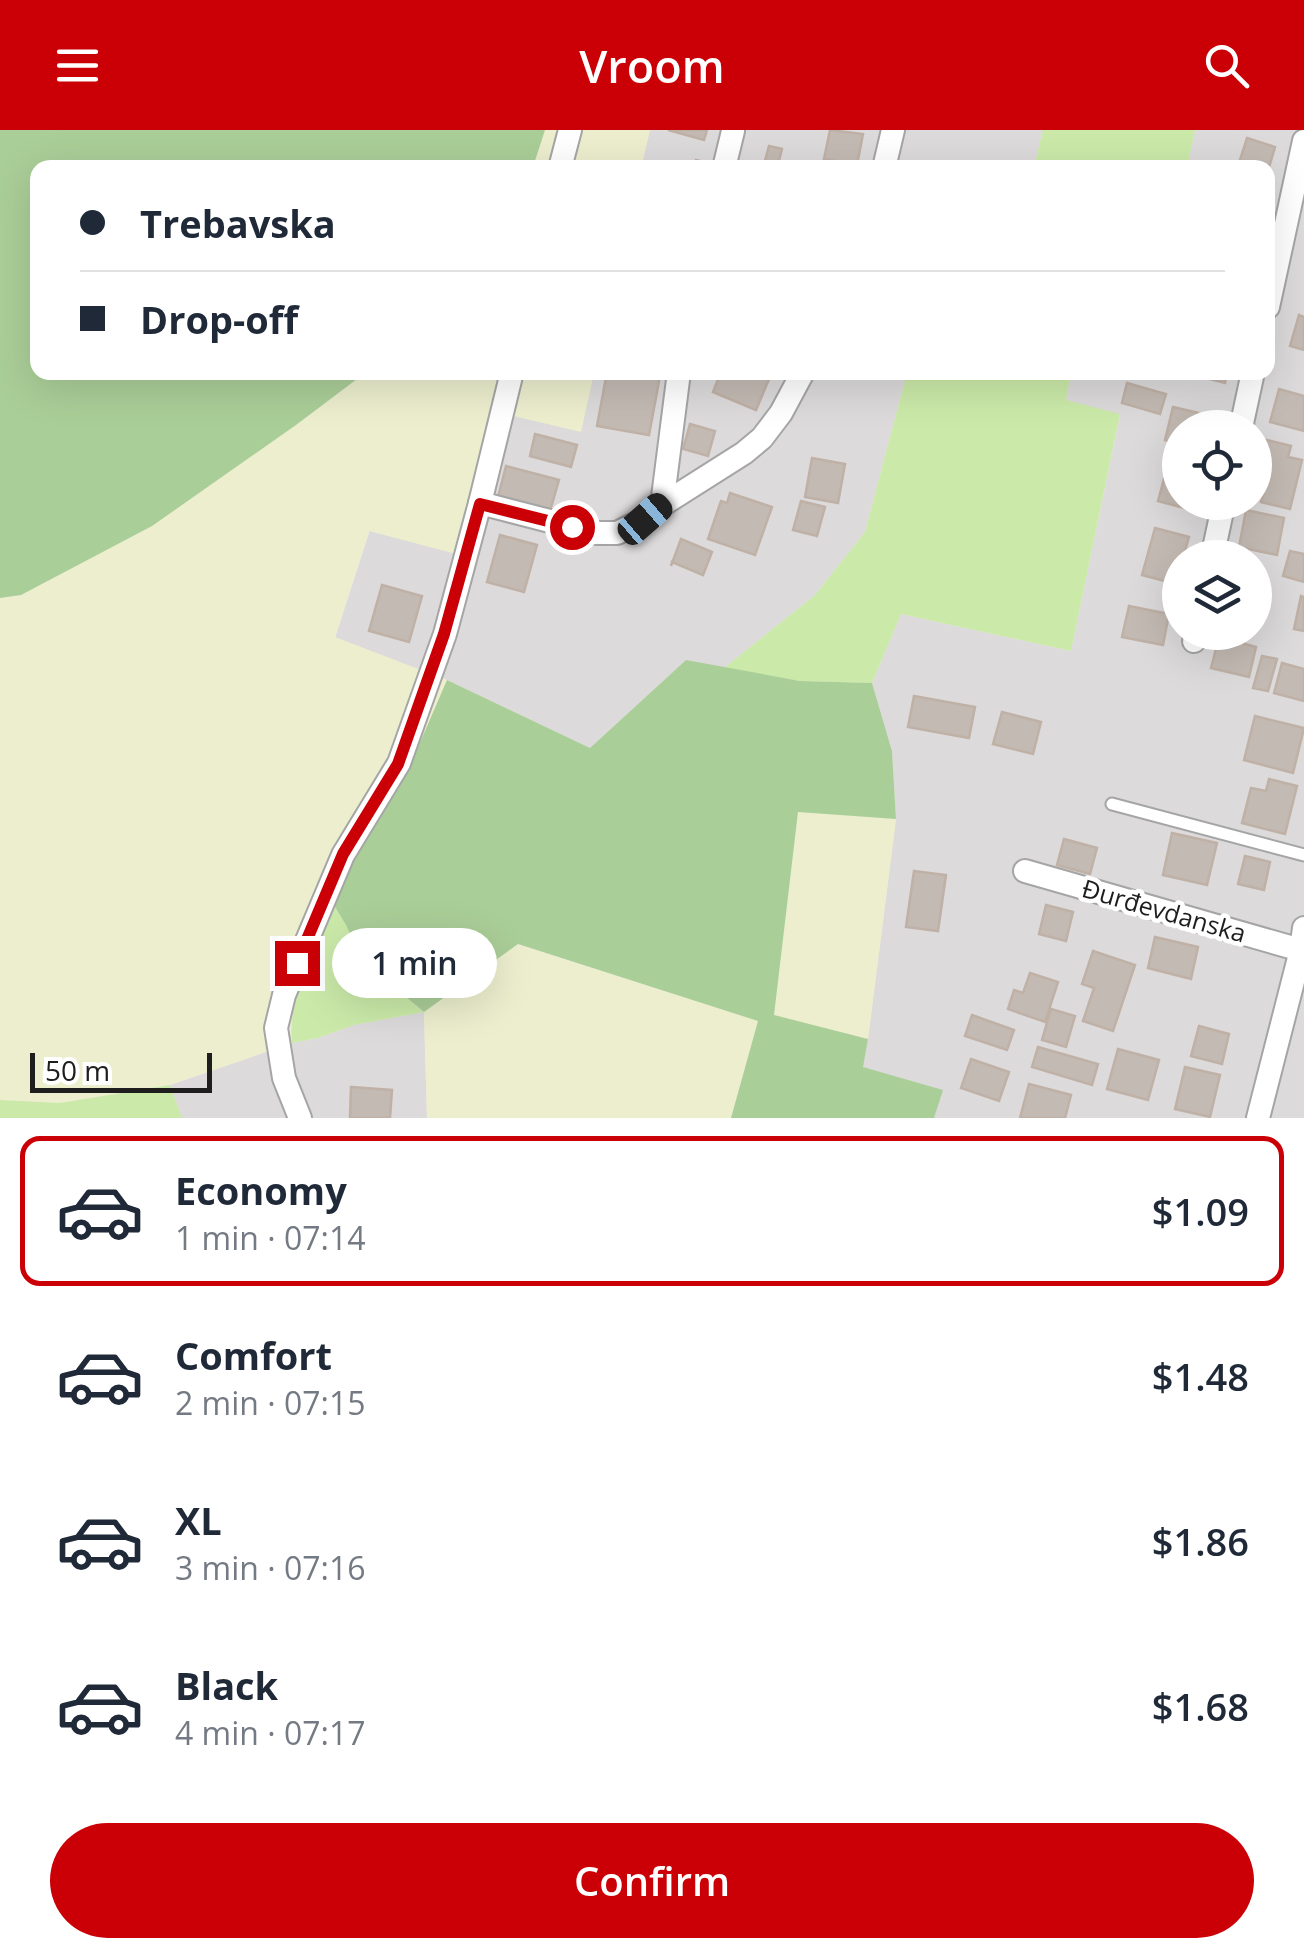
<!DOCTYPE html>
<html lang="en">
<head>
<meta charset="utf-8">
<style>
  :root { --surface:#fff; --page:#f6f6f7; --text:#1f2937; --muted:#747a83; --line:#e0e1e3; --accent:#cb0007 }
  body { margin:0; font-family:"Open Sans",sans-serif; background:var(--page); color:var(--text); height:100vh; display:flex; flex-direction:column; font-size:38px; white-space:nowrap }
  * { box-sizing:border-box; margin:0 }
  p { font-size:32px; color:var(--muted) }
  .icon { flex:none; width:55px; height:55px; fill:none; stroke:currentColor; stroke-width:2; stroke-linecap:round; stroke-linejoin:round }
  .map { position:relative; height:988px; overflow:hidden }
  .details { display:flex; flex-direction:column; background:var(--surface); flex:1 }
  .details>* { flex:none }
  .hud { position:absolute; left:30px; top:30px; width:1245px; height:220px; border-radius:20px; box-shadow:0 10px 40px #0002; display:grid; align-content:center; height:220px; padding:0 50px; background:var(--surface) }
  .fabs { position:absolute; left:1162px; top:280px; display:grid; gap:20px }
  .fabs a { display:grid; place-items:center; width:110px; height:110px; border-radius:50%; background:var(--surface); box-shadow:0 10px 40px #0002; font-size:50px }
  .scale { position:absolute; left:30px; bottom:25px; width:182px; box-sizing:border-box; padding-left:10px; border:5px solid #1e1e1e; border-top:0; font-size:28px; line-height:35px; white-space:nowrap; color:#1e1e1e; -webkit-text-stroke:8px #fff; paint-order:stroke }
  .end { position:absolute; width:45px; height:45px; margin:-22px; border:12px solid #cb0007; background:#fff; box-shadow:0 0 0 5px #fff }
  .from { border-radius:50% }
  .bubble { position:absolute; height:70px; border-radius:35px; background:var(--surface); box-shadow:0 10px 40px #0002; font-size:32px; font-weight:600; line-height:70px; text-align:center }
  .car { position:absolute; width:30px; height:60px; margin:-30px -15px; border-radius:12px; box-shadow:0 0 8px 2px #0007; background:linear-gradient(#222 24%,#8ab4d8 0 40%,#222 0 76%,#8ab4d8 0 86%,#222 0) }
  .hud b { display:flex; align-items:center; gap:35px; height:95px; font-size:38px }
  .hud b+b { border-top:2px solid var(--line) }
  .hud i { width:25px; height:25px; background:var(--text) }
  ul { padding:18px 0 0; list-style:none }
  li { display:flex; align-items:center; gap:30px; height:150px; margin:0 20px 15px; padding:0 30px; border:5px solid transparent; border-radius:20px }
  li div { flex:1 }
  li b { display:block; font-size:38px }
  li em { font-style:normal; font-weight:600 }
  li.selected { border-color:var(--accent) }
  li>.icon { width:90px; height:90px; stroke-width:1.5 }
  .primary-button { display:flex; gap:20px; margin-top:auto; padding:20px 50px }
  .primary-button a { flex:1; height:115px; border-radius:60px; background:var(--accent); color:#fff; font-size:40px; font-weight:600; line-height:115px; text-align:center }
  header { display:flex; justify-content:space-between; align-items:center; height:130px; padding:0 50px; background:var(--accent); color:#fff; font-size:45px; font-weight:600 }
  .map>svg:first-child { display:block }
  .residential { fill:#dcdadb; fill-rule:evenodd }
  .farmland { fill:#eceece }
  .grass { fill:#cbeaa9 }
  .forest { fill:#aace98 }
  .building { fill:#c3bab3; stroke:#c0b1a6; stroke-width:2.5 }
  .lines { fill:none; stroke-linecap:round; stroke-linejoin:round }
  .lane-casing { stroke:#a5a5a5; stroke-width:15 }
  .street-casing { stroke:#a5a5a5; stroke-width:26 }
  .lane { stroke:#fff; stroke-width:11 }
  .street { stroke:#fff; stroke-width:22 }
  .route { stroke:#cb0007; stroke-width:12 }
  .labels { text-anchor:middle; stroke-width:9; stroke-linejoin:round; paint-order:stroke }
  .street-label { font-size:25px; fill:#1e1e1e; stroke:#fff }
</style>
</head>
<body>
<header><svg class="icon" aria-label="menu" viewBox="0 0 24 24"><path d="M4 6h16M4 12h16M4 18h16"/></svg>Vroom<svg class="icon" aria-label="search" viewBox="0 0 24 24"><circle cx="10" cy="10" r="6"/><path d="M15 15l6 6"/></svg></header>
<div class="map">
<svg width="1304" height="988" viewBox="0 0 1304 988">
  <rect width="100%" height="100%" fill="#efebe3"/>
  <g class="residential">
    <path d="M650,0H1043L1034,37L641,38Z"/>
    <path d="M1195,0H1304V988H934L942,960L862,937L868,909L896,689L892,621L872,553L901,484L1071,521L1120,285L1066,270L1071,243L1268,242V38L1187,37ZM1180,298H1255V372H1180ZM1180,428H1255V502H1180Z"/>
    <path d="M594,243H907L865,402L815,465L724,538L686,530L590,618L447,550L335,508L370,400L496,281L580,301Z"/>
    <path d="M424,882L427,988H182L170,955L292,913L318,908L354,895Z"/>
  </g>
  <g class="farmland">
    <path d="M545,0H650L641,37L533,38Z"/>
    <path d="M365,243H594L581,302L496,282L456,424L369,401L335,507L447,550L409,638L351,731L335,777L297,867L290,896L292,913L170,955L60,973L0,970V468L21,465L152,396L296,295Z"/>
    <path d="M798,681L896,689L868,909L774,885Z"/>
    <path d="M517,814L758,891L731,988H427L424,882Z"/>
  </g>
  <g class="grass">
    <path d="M1043,0H1195L1187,37H1034Z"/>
    <path d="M907,243H1071L1066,270L1120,284L1071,521L901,484L872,553L800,551L724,538L815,465L865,402Z"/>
    <path d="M335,777L346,795L370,848L401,863L424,882L354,895L318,908L292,913C286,869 318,817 335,777Z"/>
    <path d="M170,955L182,988H0V970L60,973Z"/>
  </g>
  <g class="forest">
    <path d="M0,0H545L533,37L38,38V242L365,243L296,295L152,396L21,465L0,468Z"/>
    <path d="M686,530L800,551L872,553L892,621L896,689L798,682L774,885L868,909L863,937L943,960L934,988H731L758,891L518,814L424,882L401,863L370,848L346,795L335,777L351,731L409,638L447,550L590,618Z"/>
  </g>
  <g class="building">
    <path d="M668,0H707L704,10Z"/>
    <path d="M830,0L863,4L857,35L824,29Z"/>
    <path d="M1247,8L1275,17L1268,41V38L1238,36Z"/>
    <path d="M769,16L782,19L777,38H763Z"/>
    <path d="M696,30L715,35V38H694Z"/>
    <path d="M1299,185L1304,187V220L1290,216Z"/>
    <path d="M607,242H642L660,246L649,305L597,296Z"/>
    <path d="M721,242H772L756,280L713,262Z"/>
    <path d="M1183,242H1227L1225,253Z"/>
    <path d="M1127,253L1166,264L1160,284L1122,273Z"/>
    <path d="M1279,259L1304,266V301L1270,292Z"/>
    <path d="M1173,277L1216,287L1214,298H1180V314L1165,310Z"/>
    <path d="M690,294L715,301L708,326L683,319Z"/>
    <path d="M535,304L577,315L571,337L530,326Z"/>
    <path d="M1263,309L1291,316L1288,327L1302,330L1290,379L1261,372L1265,357L1255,355V343Z"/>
    <path d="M1171,323L1180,326V372H1194L1192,380L1158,371Z"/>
    <path d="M812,328L845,334L838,373L805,367Z"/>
    <path d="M506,336L559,350L550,381L498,367Z"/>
    <path d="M730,363L772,377L755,425L708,409L721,371L727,373Z"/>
    <path d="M801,371L825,377L817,406L793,400Z"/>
    <path d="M1246,380L1284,388L1277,425L1239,417Z"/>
    <path d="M1155,398L1189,407L1183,428H1180L1176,454L1142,445Z"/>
    <path d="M500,405L537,415L524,462L487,452Z"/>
    <path d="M681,409L712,422L703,445L672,432L671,436Z"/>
    <path d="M1290,421L1304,424V452L1283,446Z"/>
    <path d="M1255,452L1264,453L1257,489L1255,488Z"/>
    <path d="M382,455L422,466L409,512L369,501Z"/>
    <path d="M1301,466L1304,467V501L1294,499Z"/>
    <path d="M1129,476L1169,484L1163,515L1122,507Z"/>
    <path d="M1219,507L1256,517L1249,547L1211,538Z"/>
    <path d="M1262,526L1277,529L1268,561L1253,558Z"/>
    <path d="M1282,533L1304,539V571L1274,563Z"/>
    <path d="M914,566L975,577L969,608L908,597Z"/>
    <path d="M1002,582L1041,592L1033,624L993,614Z"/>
    <path d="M1255,586L1304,598L1293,643L1244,630Z"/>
    <path d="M1269,649L1297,656L1285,704L1242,693L1251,658L1266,661Z"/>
    <path d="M1172,703L1217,713L1207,755L1163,745Z"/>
    <path d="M1064,709L1097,718L1090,744L1057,735Z"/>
    <path d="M1245,726L1270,732L1264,760L1238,754Z"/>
    <path d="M914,741L946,745L938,801L906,797Z"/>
    <path d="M1046,775L1073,782L1066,811L1039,804Z"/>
    <path d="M1155,807L1198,817L1191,849L1148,838Z"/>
    <path d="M1093,821L1135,835L1113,901L1083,891L1094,858L1082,854Z"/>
    <path d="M1030,843L1058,852L1045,892L1008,879L1014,860L1023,863Z"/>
    <path d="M1051,879L1075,886L1066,917L1042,910Z"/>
    <path d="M972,885L1014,900L1007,920L965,906Z"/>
    <path d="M1199,896L1229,904L1222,934L1191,926Z"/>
    <path d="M1038,917L1098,934L1092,955L1032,937Z"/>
    <path d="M1118,919L1159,930L1148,970L1107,959Z"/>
    <path d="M971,929L1009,942L999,971L961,958Z"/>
    <path d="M1185,937L1220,945L1210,987L1175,979Z"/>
    <path d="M1029,954L1071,965L1065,988H1020Z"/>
    <path d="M351,957L392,960L390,988H350Z"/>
  </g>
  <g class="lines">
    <defs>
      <path id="lane" d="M1112,674L1304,725"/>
      <g id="street">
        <path d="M560,38L570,0"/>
        <path d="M724,38L733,1"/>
        <path d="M884,38L893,0"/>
        <path d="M1268,177L1304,11"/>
        <path d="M1241,298L1253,242"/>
        <path d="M480,373L596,403H617L645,389L662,375L744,323L762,308L781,283L803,242"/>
        <path d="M662,375L679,242"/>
        <path d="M1212,428L1224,372"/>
        <path d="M1194,511L1196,502"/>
        <path d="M1025,741L1304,821"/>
        <path d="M300,988L284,948L276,898L284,865L343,725L399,633L445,504L480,373L512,242"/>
        <path d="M1258,988L1301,820L1304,798"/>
      </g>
    </defs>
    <use href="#lane" class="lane-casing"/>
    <use href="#street" class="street-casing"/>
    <use href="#lane" class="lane"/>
    <use href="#street" class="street"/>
  </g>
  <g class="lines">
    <path class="route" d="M297,833L343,724L398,634L444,504L480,374L572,397"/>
  </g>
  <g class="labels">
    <g class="street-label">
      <text transform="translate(1164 781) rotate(16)" y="9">Đurđevdanska</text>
    </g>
  </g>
</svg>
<div class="fabs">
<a><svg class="icon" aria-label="locate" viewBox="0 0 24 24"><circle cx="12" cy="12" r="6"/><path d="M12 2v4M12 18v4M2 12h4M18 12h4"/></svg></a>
<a><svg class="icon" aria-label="layers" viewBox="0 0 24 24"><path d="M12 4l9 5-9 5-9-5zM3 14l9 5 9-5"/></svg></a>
</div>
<div class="scale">50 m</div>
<i class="end from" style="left:572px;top:397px"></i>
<i class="end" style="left:297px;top:833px"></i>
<div class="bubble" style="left:332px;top:798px;width:165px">1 min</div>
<i class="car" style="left:645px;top:389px;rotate:49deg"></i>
<div class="hud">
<b><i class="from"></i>Trebavska</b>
<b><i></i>Drop-off</b>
</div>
</div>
<section class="details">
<ul>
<li class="selected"><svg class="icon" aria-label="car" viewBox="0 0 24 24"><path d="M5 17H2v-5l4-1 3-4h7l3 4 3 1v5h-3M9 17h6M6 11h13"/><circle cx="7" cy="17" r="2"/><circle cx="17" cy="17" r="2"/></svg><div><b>Economy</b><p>1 min · 07:14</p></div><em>$1.09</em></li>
<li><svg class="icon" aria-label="car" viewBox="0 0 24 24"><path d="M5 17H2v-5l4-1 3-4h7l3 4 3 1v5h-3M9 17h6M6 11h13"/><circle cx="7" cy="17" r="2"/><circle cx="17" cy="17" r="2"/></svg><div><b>Comfort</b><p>2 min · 07:15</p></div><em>$1.48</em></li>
<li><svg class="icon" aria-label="car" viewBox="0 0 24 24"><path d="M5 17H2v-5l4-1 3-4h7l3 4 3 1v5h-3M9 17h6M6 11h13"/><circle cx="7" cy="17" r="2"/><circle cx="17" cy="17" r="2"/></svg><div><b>XL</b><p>3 min · 07:16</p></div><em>$1.86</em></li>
<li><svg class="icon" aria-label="car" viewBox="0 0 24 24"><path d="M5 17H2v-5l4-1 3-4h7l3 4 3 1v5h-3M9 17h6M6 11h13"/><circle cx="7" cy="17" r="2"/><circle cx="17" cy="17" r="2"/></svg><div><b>Black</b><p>4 min · 07:17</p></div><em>$1.68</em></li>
</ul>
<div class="primary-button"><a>Confirm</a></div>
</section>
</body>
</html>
